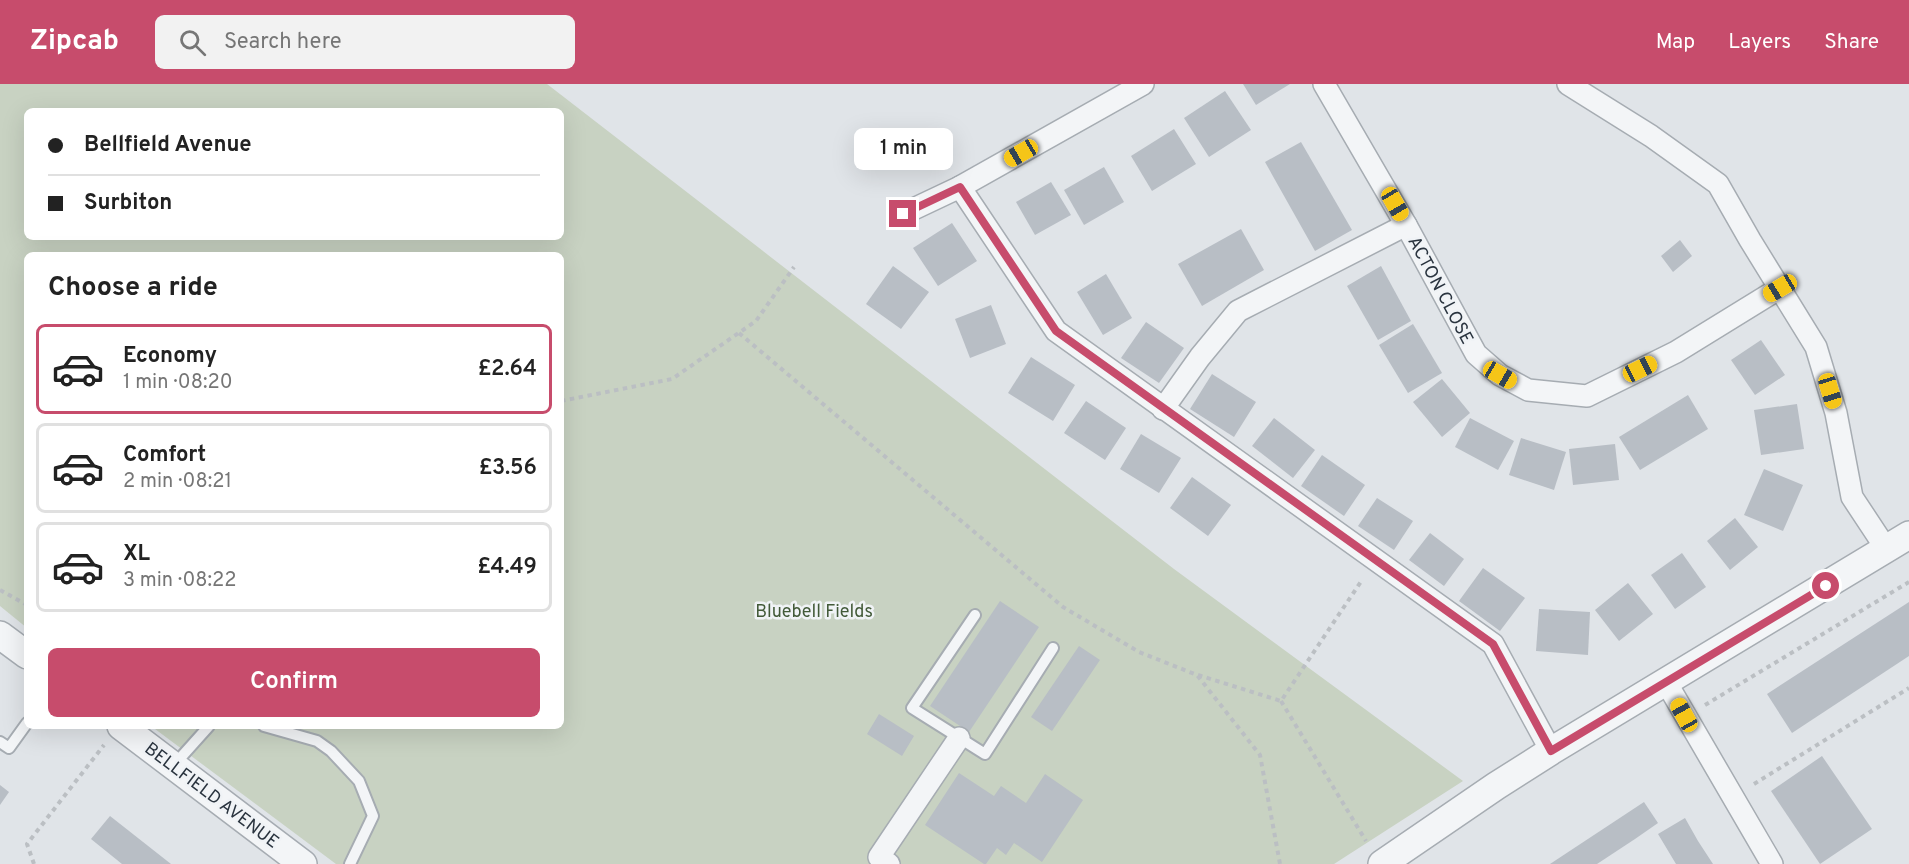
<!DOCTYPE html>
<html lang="en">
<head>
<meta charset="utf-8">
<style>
  :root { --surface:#fff; --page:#f2f2f2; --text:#222; --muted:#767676; --line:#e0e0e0; --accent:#c74c6c }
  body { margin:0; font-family:Overpass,sans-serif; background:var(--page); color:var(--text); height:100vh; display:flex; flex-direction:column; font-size:22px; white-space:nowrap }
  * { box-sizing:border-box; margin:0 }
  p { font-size:20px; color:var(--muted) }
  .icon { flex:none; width:33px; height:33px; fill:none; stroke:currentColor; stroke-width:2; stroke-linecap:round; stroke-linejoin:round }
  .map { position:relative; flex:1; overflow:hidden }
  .drawer { position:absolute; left:24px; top:168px; width:540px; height:477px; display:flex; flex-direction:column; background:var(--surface); border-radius:9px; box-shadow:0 6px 24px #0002 }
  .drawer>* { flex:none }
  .top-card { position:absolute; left:24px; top:24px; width:540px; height:132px; border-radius:9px; box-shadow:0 6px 24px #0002; display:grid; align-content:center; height:132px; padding:0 24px; background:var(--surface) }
  .end { position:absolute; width:27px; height:27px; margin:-14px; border:8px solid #c74c6c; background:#fff; box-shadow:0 0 0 3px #fff }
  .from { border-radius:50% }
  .bubble { position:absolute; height:42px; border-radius:9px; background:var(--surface); box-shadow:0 6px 24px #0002; font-size:20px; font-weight:600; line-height:42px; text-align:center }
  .car { position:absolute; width:18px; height:36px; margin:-18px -9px; border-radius:8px; box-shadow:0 0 4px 2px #0007; background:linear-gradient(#f5c518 24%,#345 0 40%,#f5c518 0 76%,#345 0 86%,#f5c518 0) }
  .top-card b { display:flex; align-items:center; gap:21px; height:57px; font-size:22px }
  .top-card b+b { border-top:2px solid var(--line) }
  .top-card i { width:15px; height:15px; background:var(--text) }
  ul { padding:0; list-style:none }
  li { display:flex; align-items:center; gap:18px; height:90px; margin:0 12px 9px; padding:0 12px; border:3px solid var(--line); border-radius:9px }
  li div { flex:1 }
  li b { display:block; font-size:22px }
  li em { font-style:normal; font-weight:600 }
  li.current { border-color:var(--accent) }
  li>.icon { width:54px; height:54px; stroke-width:1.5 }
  h2 { padding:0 24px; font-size:27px; line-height:72px }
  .action { display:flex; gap:12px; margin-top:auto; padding:12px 24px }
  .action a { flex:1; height:69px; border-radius:9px; background:var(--accent); color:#fff; font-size:24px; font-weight:600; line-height:69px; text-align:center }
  header { display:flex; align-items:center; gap:36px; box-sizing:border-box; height:84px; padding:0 30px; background:var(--accent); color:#fff }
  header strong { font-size:28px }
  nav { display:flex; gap:33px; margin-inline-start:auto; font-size:21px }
  .search { width:420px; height:54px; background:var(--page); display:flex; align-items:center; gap:15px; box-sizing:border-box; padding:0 21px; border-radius:9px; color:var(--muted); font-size:22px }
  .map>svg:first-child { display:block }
  .green { fill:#c8d2c2; fill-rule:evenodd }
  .building { fill:#b8bec5 }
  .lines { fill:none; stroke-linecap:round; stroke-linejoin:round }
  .service-casing { stroke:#a6acb2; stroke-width:14 }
  .minor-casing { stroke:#a6acb2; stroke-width:24 }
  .tertiary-casing { stroke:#a6acb2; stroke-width:30 }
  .path { stroke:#bbbfc3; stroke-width:4; stroke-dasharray:4.5 4.5; stroke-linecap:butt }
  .service { stroke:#f3f5f7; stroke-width:10 }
  .minor { stroke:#f3f5f7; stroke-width:21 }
  .tertiary { stroke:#f3f5f7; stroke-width:27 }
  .route { stroke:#c74c6c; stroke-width:8 }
  .labels { text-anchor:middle; stroke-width:5; stroke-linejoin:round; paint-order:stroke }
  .street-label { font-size:18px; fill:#2a343f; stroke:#f0f3f6 }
  .park-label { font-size:18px; fill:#425a38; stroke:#f0f3f6 }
</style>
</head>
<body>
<header>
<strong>Zipcab</strong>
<div class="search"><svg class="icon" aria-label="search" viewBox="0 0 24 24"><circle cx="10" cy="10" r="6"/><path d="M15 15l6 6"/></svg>Search here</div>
<nav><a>Map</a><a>Layers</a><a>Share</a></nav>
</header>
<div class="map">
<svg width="1909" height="780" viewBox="0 0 1909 780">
  <rect width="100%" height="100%" fill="#e0e4e8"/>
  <path class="green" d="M0,0H547L1174,485L1463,697L1334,780H336L151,642H561V171H27V544L0,522ZM27,27H561V153H27Z"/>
  <g class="building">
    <path d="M1243,0H1290L1256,21Z"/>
    <path d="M1225,7L1251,46L1209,73L1184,34Z"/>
    <path d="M1174,45L1196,80L1152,107L1131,72Z"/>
    <path d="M1301,58L1352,146L1315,167L1265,78Z"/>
    <path d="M1104,83L1124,118L1084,141L1064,106Z"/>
    <path d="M1051,98L1071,131L1035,151L1016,118Z"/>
    <path d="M952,139L977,177L938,202L913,164Z"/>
    <path d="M1241,145L1264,186L1202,222L1178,180Z"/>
    <path d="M1680,156L1692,172L1673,188L1661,172Z"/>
    <path d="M893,182L929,208L901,245L866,220Z"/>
    <path d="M1381,182L1411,237L1378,256L1347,202Z"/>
    <path d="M1106,190L1132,234L1103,251L1077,208Z"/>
    <path d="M991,221L1006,260L970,274L955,235Z"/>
    <path d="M1146,238L1184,264L1159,299L1121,274Z"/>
    <path d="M1413,240L1442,289L1408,309L1379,261Z"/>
    <path d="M1761,256L1785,291L1755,311L1731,276Z"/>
    <path d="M1031,273L1075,301L1053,337L1008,309Z"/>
    <path d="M1212,290L1256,318L1234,353L1190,325Z"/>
    <path d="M1442,295L1470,329L1442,353L1413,318Z"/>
    <path d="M1688,311L1708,345L1640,386L1619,353Z"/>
    <path d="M1086,317L1126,344L1105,376L1064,349Z"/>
    <path d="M1797,320L1804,365L1761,371L1754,326Z"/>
    <path d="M1274,334L1315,366L1293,394L1252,362Z"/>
    <path d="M1470,334L1514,357L1498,386L1455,363Z"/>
    <path d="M1141,350L1181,374L1159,409L1120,385Z"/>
    <path d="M1521,354L1566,368L1554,406L1509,391Z"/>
    <path d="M1615,360L1619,396L1573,401L1569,365Z"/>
    <path d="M1322,371L1365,401L1344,432L1301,402Z"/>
    <path d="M1764,385L1803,401L1783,447L1744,431Z"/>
    <path d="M1192,393L1231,421L1208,452L1170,424Z"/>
    <path d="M1377,414L1413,437L1394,466L1358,442Z"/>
    <path d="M1735,434L1758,463L1730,486L1707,457Z"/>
    <path d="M1430,449L1464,475L1444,502L1409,476Z"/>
    <path d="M1682,469L1706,503L1675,525L1651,491Z"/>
    <path d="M1483,484L1525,514L1500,547L1459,517Z"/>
    <path d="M1628,499L1653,530L1619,557L1595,526Z"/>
    <path d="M1000,517L1039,543L969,648L930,622Z"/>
    <path d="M1909,518V572L1792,649L1767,610Z"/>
    <path d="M1539,525L1590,528L1588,571L1536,567Z"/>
    <path d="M1079,562L1100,576L1052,647L1031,633Z"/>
    <path d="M879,630L914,652L902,672L867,650Z"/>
    <path d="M1822,672L1872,745L1820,780L1771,707Z"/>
    <path d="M959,689L994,712L1001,702L1026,719L1045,690L1083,716L1042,778L1014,759L1006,771L997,764L986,780H984L925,741Z"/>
    <path d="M0,701L9,708L0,721Z"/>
    <path d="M1644,718L1658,739L1635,755L1597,780H1550Z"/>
    <path d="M110,732L171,780H122L91,755Z"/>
    <path d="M1685,734L1698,757L1713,780H1676L1658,750Z"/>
  </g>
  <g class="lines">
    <defs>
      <g id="service">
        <path d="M975,531L912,624L985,670L1053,564"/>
        <path d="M264,642L317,657L331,667L359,697L373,732L350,780"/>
        <path d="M0,658L9,664L27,639"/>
        <path d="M174,681L209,642"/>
      </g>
      <g id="minor">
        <path d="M1143,0L960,103L1056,247L1493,560L1551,667"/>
        <path d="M1324,0L1406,141L1476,270L1500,291L1528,306L1587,312L1676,268L1780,204"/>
        <path d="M1568,0L1651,52L1718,100L1750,156L1816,263L1836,329L1852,413L1887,466"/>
        <path d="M903,130L960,103"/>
        <path d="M1163,325L1200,273L1238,227L1406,141"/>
        <path d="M1666,598L1772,780"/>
        <path d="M889,780L879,773L959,654"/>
      </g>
      <g id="tertiary">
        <path d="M0,551L27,571"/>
        <path d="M121,642L303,780"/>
        <path d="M1382,780L1496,702L1551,667L1909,451"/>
      </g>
    </defs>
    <use href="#service" class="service-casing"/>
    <use href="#minor" class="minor-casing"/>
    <use href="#tertiary" class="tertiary-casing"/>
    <g class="path">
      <path d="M739,249L1063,523L1139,568L1197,591L1260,671L1280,780"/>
      <path d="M561,317L672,295L756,237L794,183"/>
      <path d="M0,506L27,521"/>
      <path d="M1198,591L1281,617L1362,496"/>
      <path d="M1281,617L1366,757"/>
      <path d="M1705,621L1909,498"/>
      <path d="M1754,700L1909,604"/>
      <path d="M34,780L27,760L104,661"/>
    </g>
    <use href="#service" class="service"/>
    <use href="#minor" class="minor"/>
    <use href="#tertiary" class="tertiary"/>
  </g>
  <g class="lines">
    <path class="route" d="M903,130L960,103L1056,247L1493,560L1551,667L1826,502"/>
  </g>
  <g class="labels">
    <g class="street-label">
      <text transform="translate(1441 206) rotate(62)" y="6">ACTON CLOSE</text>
      <text transform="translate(212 711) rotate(37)" y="6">BELLFIELD AVENUE</text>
    </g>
    <g class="park-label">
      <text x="814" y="533">Bluebell Fields</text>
    </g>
  </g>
</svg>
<i class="end from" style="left:1826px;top:502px"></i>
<i class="end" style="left:903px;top:130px"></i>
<div class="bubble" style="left:854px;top:44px;width:99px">1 min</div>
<i class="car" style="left:1021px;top:69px;rotate:240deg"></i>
<i class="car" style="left:1395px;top:120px;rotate:150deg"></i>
<i class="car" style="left:1780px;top:204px;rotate:239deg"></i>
<i class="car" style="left:1640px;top:285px;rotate:64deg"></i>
<i class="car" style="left:1500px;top:291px;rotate:120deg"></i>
<i class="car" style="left:1830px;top:307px;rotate:163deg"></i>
<i class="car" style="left:1684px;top:631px;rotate:331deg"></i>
<div class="top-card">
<b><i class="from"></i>Bellfield Avenue</b>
<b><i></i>Surbiton</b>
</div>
<section class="drawer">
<h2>Choose a ride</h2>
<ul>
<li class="current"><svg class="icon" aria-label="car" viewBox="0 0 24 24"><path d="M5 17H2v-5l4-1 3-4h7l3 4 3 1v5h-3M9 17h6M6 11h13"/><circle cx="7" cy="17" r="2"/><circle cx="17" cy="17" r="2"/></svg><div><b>Economy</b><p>1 min · 08:20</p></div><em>£2.64</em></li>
<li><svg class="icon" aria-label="car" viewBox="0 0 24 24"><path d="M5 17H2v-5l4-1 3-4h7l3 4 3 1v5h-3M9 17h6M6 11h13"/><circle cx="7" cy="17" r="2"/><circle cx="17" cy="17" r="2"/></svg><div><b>Comfort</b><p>2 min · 08:21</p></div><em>£3.56</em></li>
<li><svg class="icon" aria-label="car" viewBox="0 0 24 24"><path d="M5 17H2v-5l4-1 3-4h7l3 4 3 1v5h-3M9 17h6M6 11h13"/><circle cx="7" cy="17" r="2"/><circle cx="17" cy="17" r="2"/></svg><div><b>XL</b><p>3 min · 08:22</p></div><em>£4.49</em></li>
</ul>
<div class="action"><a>Confirm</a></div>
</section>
</div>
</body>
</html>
